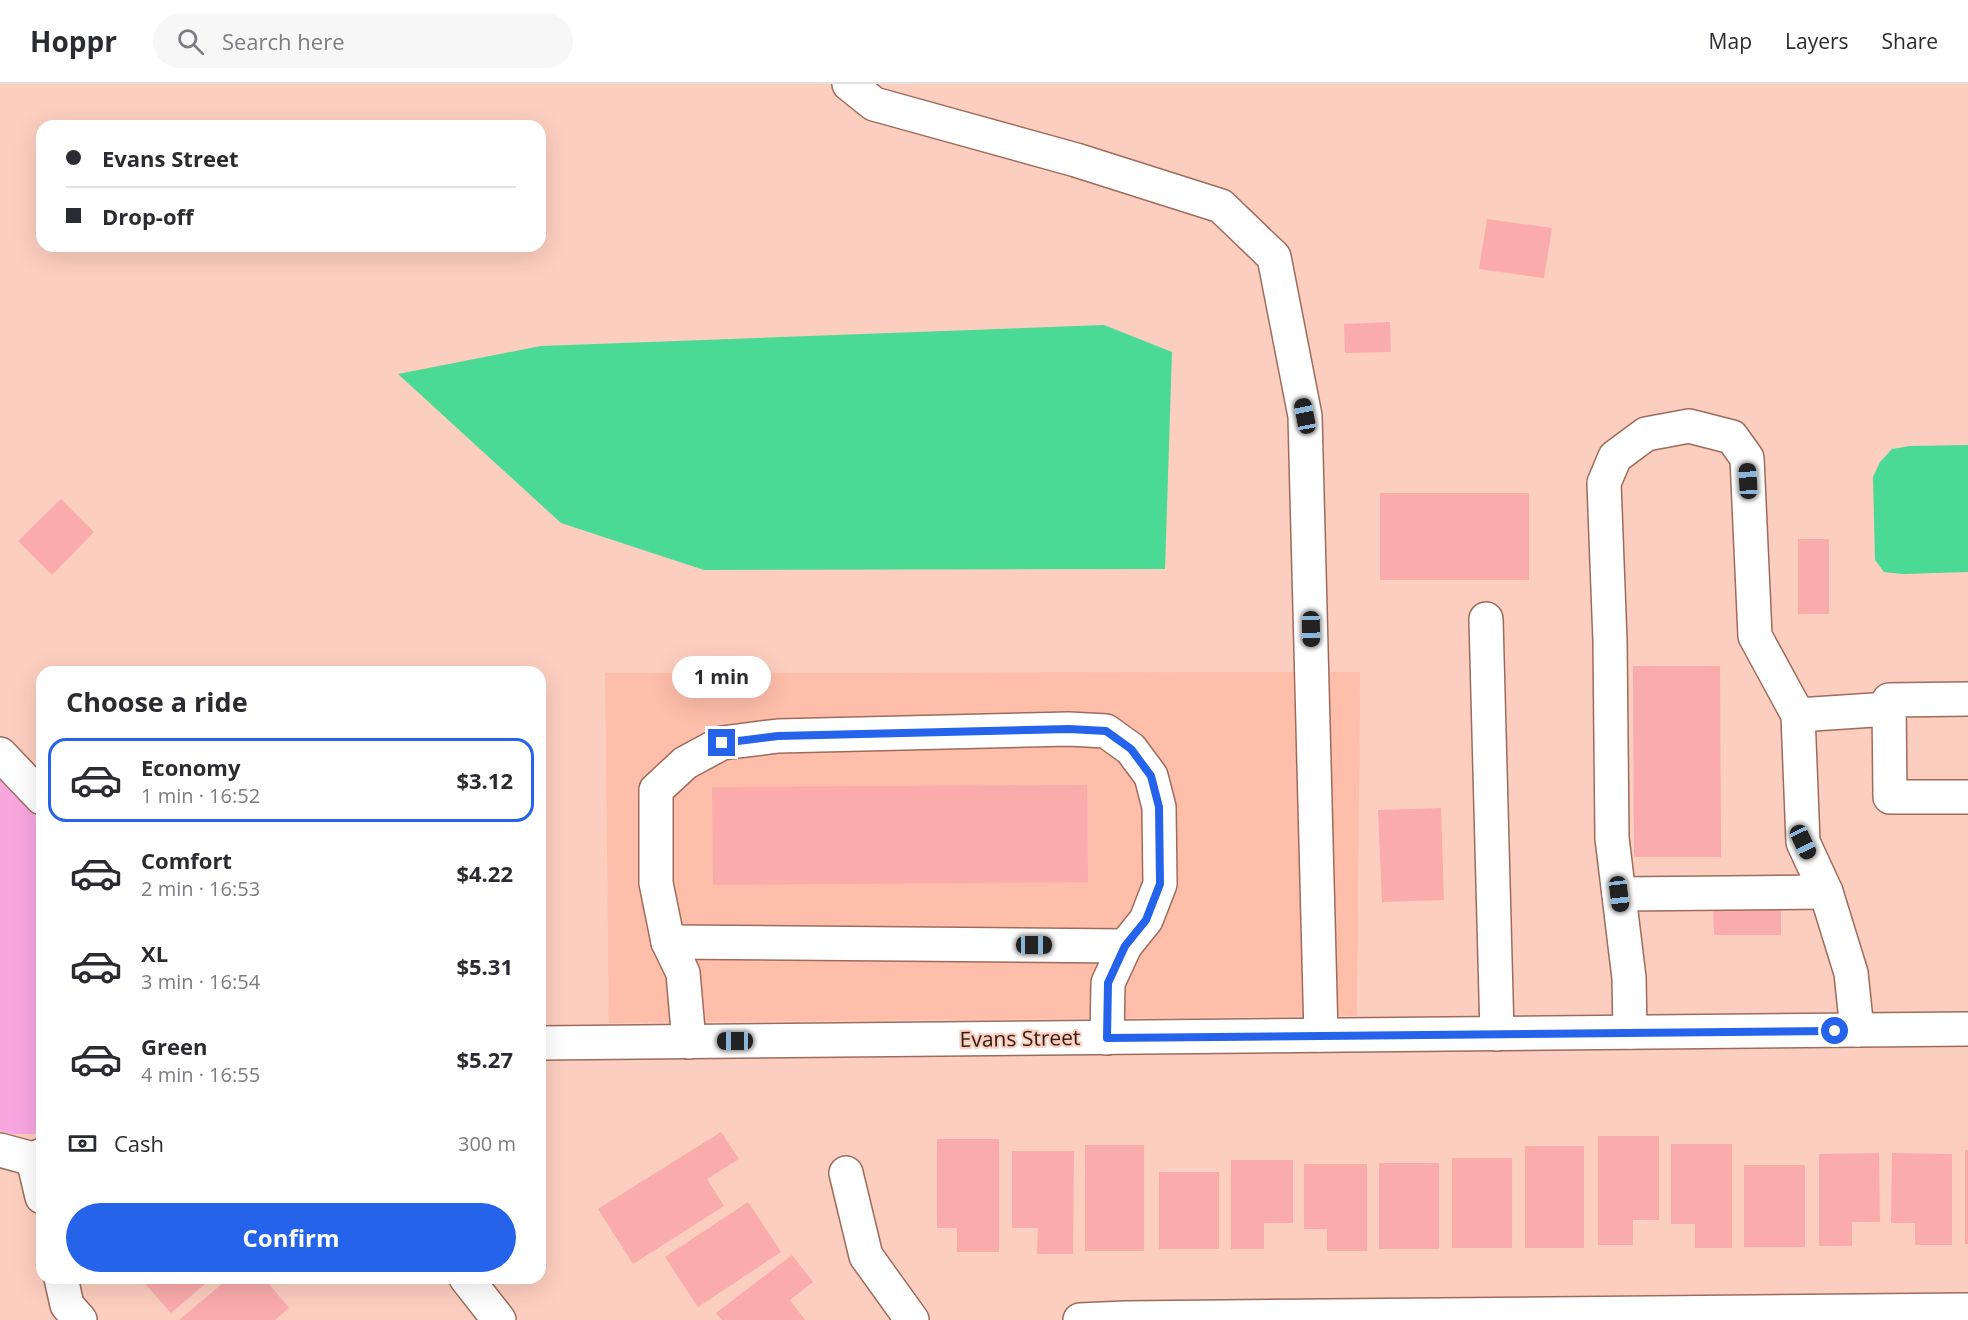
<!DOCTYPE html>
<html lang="en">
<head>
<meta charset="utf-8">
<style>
  :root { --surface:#fff; --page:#f7f7f7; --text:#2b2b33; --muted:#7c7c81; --line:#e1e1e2; --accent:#2563eb }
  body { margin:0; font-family:"Open Sans",sans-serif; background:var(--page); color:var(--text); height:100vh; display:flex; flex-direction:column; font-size:22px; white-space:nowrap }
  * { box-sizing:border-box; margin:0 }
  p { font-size:20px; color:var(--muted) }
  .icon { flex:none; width:33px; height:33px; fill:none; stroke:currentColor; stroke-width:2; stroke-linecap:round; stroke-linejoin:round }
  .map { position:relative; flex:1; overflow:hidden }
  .sheet { position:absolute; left:36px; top:582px; width:510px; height:618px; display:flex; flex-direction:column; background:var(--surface); border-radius:18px; box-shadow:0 6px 24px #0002 }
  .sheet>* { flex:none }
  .guide { position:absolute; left:36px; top:36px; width:510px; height:132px; border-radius:18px; box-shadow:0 6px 24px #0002; display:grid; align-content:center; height:132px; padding:0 30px; background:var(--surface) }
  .end { position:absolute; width:27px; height:27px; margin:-14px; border:8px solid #2563eb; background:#fff; box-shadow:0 0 0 3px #fff }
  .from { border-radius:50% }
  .bubble { position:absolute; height:42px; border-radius:21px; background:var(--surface); box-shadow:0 6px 24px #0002; font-size:20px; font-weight:700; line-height:42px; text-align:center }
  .car { position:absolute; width:18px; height:36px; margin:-18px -9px; border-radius:8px; box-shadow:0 0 4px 2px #0007; background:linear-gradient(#222 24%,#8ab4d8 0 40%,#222 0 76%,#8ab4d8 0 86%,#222 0) }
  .guide b { display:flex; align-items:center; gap:21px; height:57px; font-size:22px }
  .guide b+b { border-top:2px solid var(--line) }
  .guide i { width:15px; height:15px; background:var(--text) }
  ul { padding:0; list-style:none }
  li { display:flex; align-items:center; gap:18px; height:84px; margin:0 12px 9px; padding:0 18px; border:3px solid transparent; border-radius:18px }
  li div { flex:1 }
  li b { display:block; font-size:22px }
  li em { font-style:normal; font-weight:700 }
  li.current { border-color:var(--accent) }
  li>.icon { width:54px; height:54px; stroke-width:1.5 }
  h2 { padding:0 30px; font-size:27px; line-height:72px }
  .pay { display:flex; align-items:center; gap:15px; height:66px; padding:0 30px; font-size:22px }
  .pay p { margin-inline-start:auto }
  .button { display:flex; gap:12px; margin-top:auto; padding:12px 30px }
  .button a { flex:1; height:69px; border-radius:36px; background:var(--accent); color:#fff; font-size:24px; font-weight:700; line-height:69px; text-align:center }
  header { display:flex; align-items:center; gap:36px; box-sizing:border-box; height:84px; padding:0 30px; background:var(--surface); border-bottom:2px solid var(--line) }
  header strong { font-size:28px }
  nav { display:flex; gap:33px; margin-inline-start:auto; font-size:21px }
  .search { width:420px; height:54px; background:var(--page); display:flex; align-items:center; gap:15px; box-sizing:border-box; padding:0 21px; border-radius:33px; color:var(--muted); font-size:22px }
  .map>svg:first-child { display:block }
  .built { fill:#febea9 }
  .green { fill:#f7a6de }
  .water { fill:#4bd996 }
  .building { fill:#faabac }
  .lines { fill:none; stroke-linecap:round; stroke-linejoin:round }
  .minor-casing { stroke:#9e6b5b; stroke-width:36 }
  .major-casing { stroke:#9e6b5b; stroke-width:36 }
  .minor { stroke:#fff; stroke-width:33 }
  .major { stroke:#fff; stroke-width:33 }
  .route { stroke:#2563eb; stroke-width:8 }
  .labels { text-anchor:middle; stroke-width:4.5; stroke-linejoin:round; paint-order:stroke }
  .street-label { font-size:21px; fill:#2f1b14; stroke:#fccebf }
</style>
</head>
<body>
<header>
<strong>Hoppr</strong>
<div class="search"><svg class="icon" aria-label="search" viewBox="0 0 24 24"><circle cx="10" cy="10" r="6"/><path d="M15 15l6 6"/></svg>Search here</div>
<nav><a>Map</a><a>Layers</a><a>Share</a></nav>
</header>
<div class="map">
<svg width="1968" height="1236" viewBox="0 0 1968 1236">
  <rect width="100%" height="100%" fill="#fccebf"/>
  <path class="built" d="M1360,588L1357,932L609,939L605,589Z"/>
  <path class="green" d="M0,695L42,739V1050H12L0,1047Z"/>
  <g class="water">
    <path d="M1104,241L1172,268L1165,485L704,486L561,439L398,290L541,262Z"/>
    <path d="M1968,361V488L1903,490L1884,488L1875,476L1873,393L1880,378L1892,365L1910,362Z"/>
  </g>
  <g class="building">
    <path d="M1487,135L1552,144L1544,194L1479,185Z"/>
    <path d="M1390,238L1391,268L1345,269L1344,240Z"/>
    <rect x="1380" y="409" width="149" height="87"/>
    <path d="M61,415L94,448L52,491L18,457Z"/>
    <rect x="1798" y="455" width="31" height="75"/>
    <path d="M1633,582H1720L1721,773H1634Z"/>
    <path d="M1087,701L1088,798L713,801L712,703Z"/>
    <path d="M1441,724L1444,816L1382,818L1378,726Z"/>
    <path d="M1781,814V851H1714L1713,815Z"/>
    <path d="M721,1048L739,1075L707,1095L724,1122L633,1180L598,1125Z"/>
    <path d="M1598,1052H1659V1136H1633V1161H1598Z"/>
    <path d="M937,1055H999V1168H957V1144H937Z"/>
    <path d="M1671,1060H1732V1164H1695V1140H1671Z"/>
    <rect x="1085" y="1061" width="59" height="106"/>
    <rect x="1525" y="1062" width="59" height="102"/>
    <rect x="1965" y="1066" width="3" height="94"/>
    <path d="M1012,1067H1074L1073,1170H1037L1038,1144H1012Z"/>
    <path d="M1879,1069L1880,1138H1852V1162H1819V1070Z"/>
    <path d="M1892,1069L1952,1070V1161H1915V1139H1891Z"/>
    <rect x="1452" y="1074" width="60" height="90"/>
    <path d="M1231,1076H1293V1139H1264V1165H1231Z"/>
    <rect x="1379" y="1079" width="60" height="86"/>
    <path d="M1304,1080H1367V1167H1327V1145H1304Z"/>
    <rect x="1744" y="1081" width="61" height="82"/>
    <rect x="1159" y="1088" width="60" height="77"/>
    <path d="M748,1118L781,1168L698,1223L665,1173Z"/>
    <path d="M792,1171L813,1198L790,1216L805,1236H722L716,1229Z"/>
    <path d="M140,1194H212L171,1229Z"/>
    <path d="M229,1194H264L289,1224L275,1236H179Z"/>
  </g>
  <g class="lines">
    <defs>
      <g id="minor">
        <path d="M849,0L874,20L1076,76L1221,122L1274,173L1305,332L1321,951"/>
        <path d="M1486,535L1497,950"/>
        <path d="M1968,615L1889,616L1890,713H1968"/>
        <path d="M1798,631L1889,625"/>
        <path d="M1619,810L1826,808"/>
        <path d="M668,858L1125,862"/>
        <path d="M1630,948L1629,894L1612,754L1610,557L1604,399L1615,373L1646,350L1689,342L1732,353L1747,374L1755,552L1798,631L1803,758L1826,808L1851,889L1857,946"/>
        <path d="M689,958L683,889L668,858L656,799V706L685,679L722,659L778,652L1069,645L1106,647L1131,665L1151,692L1159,723L1160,800L1146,836L1125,862L1108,899L1107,954"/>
        <path d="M540,959L1968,945"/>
        <path d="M0,1066L33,1075L42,1071"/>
        <path d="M33,1075L42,1113"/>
        <path d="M846,1089L866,1172L912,1236"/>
        <path d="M61,1194L67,1221L80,1236"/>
        <path d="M1080,1236L1125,1234L1968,1226"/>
      </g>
      <g id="major">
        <path d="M0,670L42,714"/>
        <path d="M466,1194L499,1236"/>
      </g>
    </defs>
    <use href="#minor" class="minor-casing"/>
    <use href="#major" class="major-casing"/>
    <use href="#minor" class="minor"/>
    <use href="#major" class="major"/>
  </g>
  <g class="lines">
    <path class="route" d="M722,659L778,652L1069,645L1106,647L1131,665L1151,692L1159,723L1160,800L1146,836L1125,862L1108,899L1107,954L1835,947"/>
  </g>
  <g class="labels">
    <g class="street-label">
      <text transform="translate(1020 955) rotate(-1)" y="7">Evans Street</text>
    </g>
  </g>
</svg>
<i class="end from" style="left:1835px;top:947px"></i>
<i class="end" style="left:722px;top:659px"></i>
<div class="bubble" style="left:672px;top:572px;width:99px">1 min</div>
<i class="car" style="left:1305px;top:332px;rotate:349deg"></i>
<i class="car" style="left:1748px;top:397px;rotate:357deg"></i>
<i class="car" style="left:1311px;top:545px;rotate:179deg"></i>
<i class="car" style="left:1803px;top:758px;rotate:155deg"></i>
<i class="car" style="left:1619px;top:810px;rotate:173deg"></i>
<i class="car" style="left:1034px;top:861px;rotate:90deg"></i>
<i class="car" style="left:735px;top:957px;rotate:270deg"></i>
<div class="guide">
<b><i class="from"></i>Evans Street</b>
<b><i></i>Drop-off</b>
</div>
<section class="sheet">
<h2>Choose a ride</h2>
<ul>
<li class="current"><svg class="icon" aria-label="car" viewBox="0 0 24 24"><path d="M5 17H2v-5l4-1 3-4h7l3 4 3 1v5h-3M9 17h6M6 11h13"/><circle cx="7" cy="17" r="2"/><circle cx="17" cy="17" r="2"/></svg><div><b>Economy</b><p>1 min · 16:52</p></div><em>$3.12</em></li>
<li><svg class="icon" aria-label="car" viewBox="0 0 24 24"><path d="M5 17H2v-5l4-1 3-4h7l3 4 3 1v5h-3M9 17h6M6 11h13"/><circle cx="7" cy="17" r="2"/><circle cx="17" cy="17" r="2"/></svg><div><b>Comfort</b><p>2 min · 16:53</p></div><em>$4.22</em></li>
<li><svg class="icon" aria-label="car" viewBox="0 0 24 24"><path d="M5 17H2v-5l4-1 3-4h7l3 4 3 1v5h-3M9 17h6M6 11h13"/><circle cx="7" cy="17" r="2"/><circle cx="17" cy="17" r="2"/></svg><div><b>XL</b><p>3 min · 16:54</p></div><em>$5.31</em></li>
<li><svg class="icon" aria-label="car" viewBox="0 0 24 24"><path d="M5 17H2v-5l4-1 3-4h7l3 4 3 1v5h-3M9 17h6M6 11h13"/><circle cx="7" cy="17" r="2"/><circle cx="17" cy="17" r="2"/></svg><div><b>Green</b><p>4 min · 16:55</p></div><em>$5.27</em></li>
</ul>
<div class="pay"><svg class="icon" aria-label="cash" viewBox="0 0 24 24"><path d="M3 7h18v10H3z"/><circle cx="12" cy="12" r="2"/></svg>Cash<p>300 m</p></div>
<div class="button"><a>Confirm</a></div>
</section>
</div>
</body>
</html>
